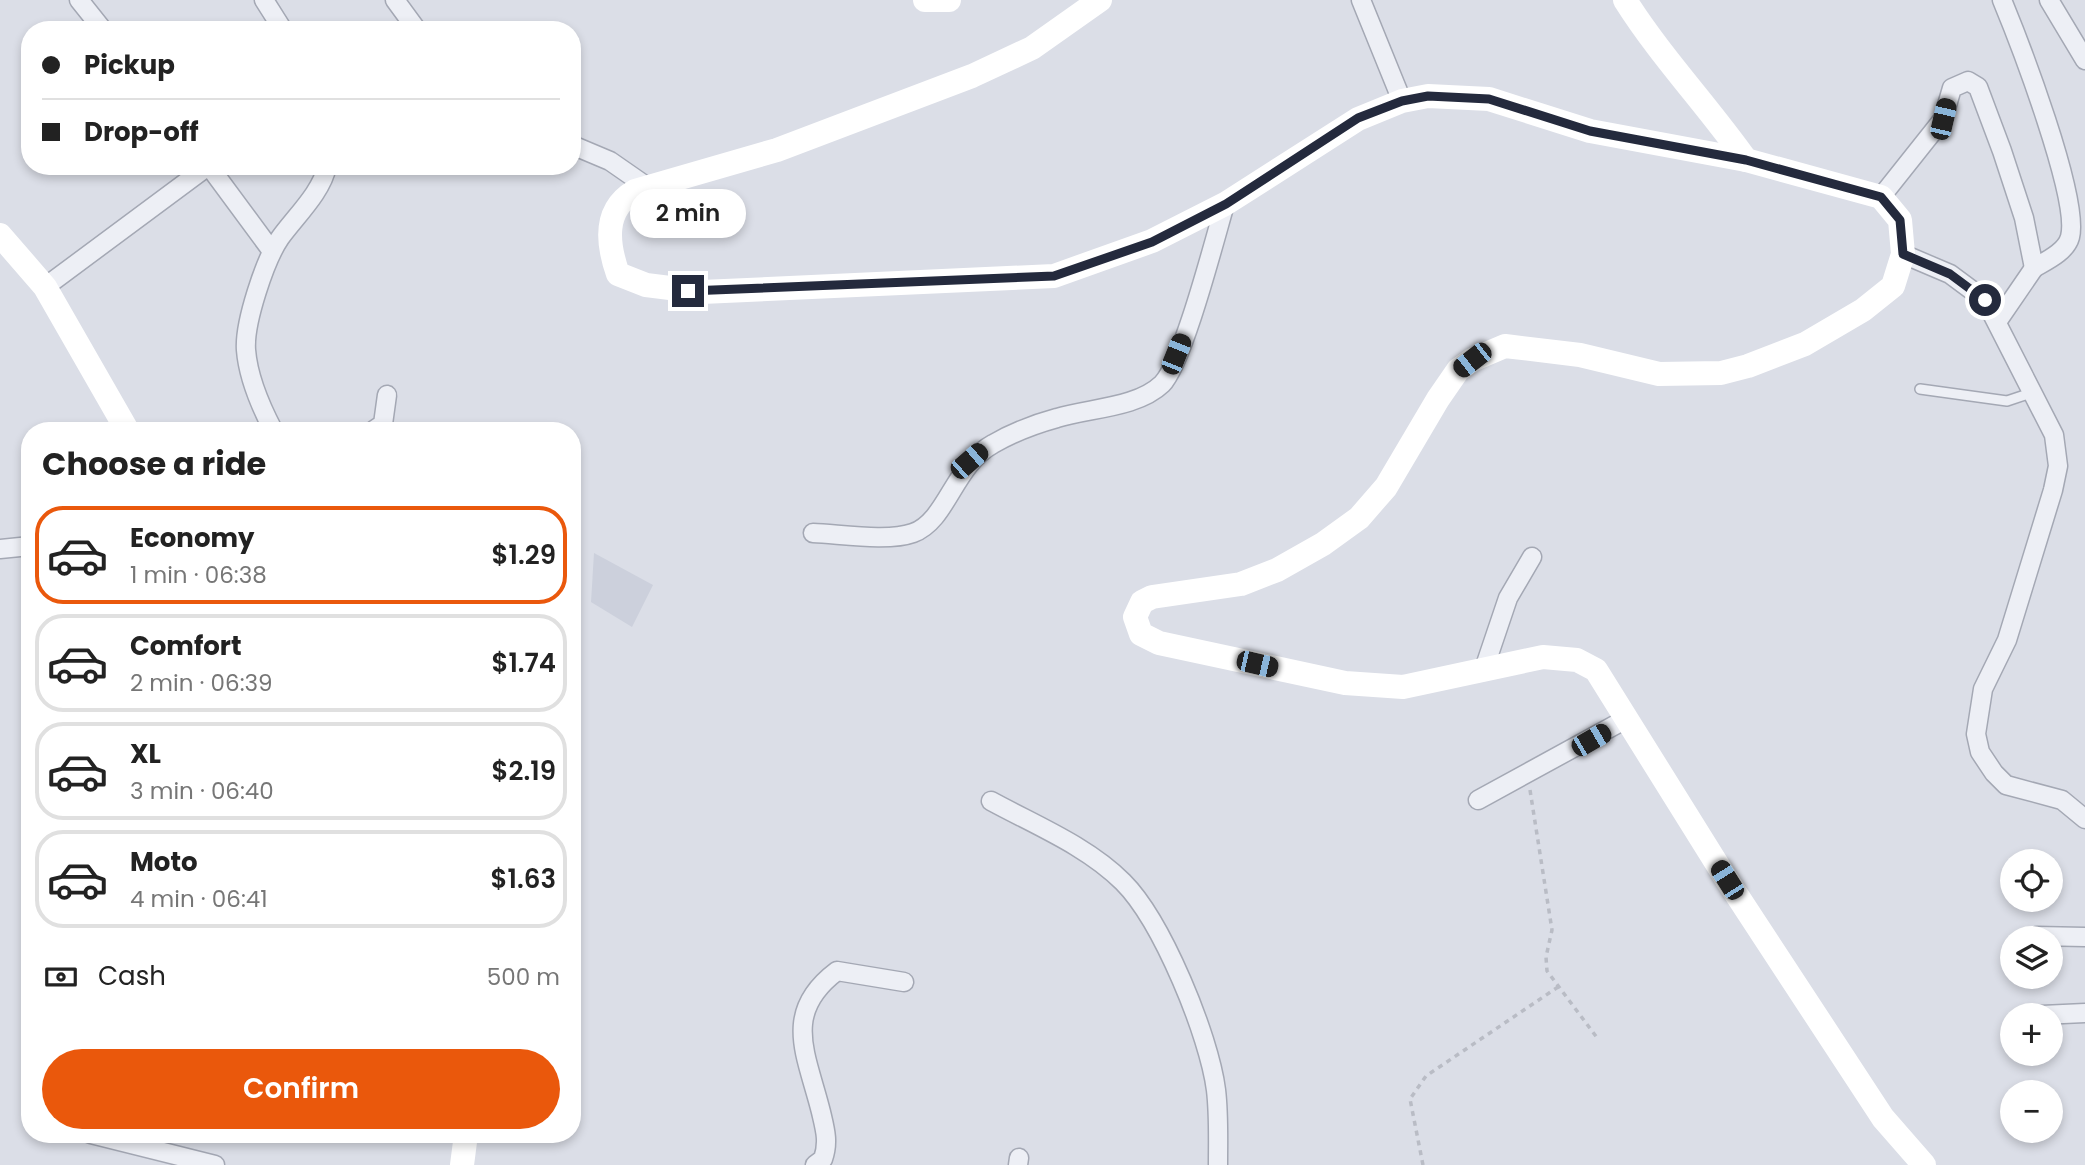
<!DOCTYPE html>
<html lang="en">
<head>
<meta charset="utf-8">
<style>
  :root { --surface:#fff; --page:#f2f2f2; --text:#222; --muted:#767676; --line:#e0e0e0; --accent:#ea580c }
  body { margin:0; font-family:Poppins,sans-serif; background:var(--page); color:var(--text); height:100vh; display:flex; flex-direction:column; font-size:26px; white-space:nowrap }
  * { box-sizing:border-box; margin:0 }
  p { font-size:23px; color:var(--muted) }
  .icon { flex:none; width:38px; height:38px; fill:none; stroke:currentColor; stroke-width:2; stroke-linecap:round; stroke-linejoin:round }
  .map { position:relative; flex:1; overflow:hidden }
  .side { position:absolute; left:21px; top:422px; width:560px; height:721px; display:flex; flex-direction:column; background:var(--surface); border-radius:28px; box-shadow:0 4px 10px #0003 }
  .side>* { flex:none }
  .hud { position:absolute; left:21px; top:21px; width:560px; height:154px; border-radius:28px; box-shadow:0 4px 10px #0003; display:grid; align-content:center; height:154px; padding:0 21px; background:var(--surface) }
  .buttons { position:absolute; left:2000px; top:849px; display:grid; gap:14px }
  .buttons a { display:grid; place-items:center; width:63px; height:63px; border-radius:50%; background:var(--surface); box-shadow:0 4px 10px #0003; font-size:35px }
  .end { position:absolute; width:32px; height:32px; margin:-16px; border:9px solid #242a3d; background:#fff; box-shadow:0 0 0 4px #fff }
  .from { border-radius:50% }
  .bubble { position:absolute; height:49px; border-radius:24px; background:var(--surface); box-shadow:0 4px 10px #0003; font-size:23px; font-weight:600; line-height:49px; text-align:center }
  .car { position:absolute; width:21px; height:42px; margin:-21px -10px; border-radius:9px; box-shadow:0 0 5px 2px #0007; background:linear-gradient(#222 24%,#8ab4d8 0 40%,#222 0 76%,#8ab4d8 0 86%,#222 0) }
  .hud b { display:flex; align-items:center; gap:24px; height:66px; font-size:26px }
  .hud b+b { border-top:2px solid var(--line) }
  .hud i { width:18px; height:18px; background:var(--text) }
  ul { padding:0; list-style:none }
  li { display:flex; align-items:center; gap:21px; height:98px; margin:0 14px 10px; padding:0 7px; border:4px solid var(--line); border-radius:28px }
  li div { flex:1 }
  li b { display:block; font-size:26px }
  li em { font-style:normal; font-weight:600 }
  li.current { border-color:var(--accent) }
  li>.icon { width:63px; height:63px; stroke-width:1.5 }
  h2 { padding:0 21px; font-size:32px; line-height:84px }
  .pay { display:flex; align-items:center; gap:18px; height:77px; padding:0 21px; font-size:26px }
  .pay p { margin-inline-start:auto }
  .primary-button { display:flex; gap:14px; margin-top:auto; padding:14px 21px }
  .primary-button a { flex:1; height:80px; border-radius:42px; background:var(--accent); color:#fff; font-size:28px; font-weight:600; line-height:80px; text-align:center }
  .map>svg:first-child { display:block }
  .built { fill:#ccd0dc }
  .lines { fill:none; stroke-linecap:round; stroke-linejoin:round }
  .lane-casing { stroke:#a4a8b4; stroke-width:12 }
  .street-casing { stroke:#a4a8b4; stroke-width:21 }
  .path { stroke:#b9bcc5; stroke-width:3.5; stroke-dasharray:5 5; stroke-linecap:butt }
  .lane { stroke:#edeff5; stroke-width:9 }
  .street { stroke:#edeff5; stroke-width:18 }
  .secondary { stroke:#fff; stroke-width:24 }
  .route { stroke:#242a3d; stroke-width:9 }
</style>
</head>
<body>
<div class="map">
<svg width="2085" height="1165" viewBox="0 0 2085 1165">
  <rect width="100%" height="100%" fill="#dbdee7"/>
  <path class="built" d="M594,553L653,585L632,627L591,602Z"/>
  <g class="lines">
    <defs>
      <path id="lane" d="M1920,389L2007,401L2034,392"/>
      <g id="street">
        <path d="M79,0L103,30"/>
        <path d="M264,0L283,30"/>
        <path d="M395,0L417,30"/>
        <path d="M1361,0L1402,101"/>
        <path d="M2049,0L2085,60"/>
        <path d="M572,145L610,161L646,186"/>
        <path d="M209,166L271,250"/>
        <path d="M1881,197L1943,119L1952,88L1968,81L1978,87L2002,151L2024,218L2034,268C2046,261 2066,252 2070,237C2080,199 2019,41 2002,0"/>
        <path d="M1903,254L1950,274L1985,300L2054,435L2058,466L2053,490L2007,640L1983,689L1976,734L1980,752L1994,773L2006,785L2062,800L2085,819"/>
        <path d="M45,287L208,166"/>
        <path d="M1997,322L2034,268"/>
        <path d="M273,430C261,407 248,376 246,350C244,323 265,260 280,238C295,217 322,192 327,166"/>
        <path d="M374,430L383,424L387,395"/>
        <path d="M813,533C840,534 888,542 913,533C947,521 954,465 993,444C1012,433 1035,424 1057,418C1089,408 1137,408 1162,384C1183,363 1215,238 1225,204"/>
        <path d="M0,549L30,546"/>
        <path d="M1484,669L1508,598L1532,557"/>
        <path d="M1478,800L1626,719"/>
        <path d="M991,801C1035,825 1087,846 1123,882C1162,921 1209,1035 1216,1090C1219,1115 1218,1140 1218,1165"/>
        <path d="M2037,936L2085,937"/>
        <path d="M2042,1015L2085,1013"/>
        <path d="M91,1134L215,1165"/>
        <path d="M815,1165L823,1159C829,1142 825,1129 821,1112C807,1055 781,1013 837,971L904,982"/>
        <path d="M1018,1165L1019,1158"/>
      </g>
    </defs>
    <use href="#lane" class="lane-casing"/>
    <use href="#street" class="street-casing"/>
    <g class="path">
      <path d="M1530,790L1552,930L1546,957L1547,971L1598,1039"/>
      <path d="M1423,1165L1410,1099L1426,1076L1558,987"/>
    </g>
    <use href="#lane" class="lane"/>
    <use href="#street" class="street"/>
    <g class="secondary">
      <path d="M925,0H949"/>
      <path d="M1100,0L1032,48L972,76L777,150L635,191C603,210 607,243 618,274L646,285L702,292L1054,276L1152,241L1225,204L1358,119L1402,101L1428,96L1489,99L1590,131L1746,160L1881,197L1900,220L1903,254L1893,286L1863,310L1805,344L1748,366L1721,373L1659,374L1580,355L1505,346L1472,360L1458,370L1438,399L1386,487L1359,518L1323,544L1277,570L1241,584L1152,597L1142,602L1135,617L1141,634L1159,643L1345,683L1403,687L1543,657L1577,660L1596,670L1727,880L1883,1118L1924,1165"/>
      <path d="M1625,0C1661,57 1707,105 1746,160"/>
      <path d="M0,235L45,287L127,430"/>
      <path d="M462,1165L466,1134"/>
    </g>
  </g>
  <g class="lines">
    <path class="route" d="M688,291L1054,276L1152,242L1226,204L1358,118L1402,101L1428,96L1489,99L1590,131L1746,160L1881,197L1900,220L1903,254L1950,274L1985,300"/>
  </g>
</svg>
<div class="buttons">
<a><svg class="icon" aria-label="locate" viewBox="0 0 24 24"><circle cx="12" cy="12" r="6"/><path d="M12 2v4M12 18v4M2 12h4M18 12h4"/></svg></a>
<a><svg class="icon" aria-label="layers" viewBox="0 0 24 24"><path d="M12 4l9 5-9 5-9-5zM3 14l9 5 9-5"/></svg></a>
<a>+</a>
<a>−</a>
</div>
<i class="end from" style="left:1985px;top:300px"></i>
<i class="end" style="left:688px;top:291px"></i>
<div class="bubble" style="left:630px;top:189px;width:116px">2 min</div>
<i class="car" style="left:1943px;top:119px;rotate:13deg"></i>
<i class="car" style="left:1176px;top:354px;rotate:22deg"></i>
<i class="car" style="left:1472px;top:360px;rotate:232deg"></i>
<i class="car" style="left:969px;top:461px;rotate:49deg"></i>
<i class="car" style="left:1257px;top:664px;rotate:103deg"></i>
<i class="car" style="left:1591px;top:740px;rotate:60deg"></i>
<i class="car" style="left:1727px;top:880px;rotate:328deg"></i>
<div class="hud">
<b><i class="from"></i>Pickup</b>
<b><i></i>Drop-off</b>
</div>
<section class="side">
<h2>Choose a ride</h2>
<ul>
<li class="current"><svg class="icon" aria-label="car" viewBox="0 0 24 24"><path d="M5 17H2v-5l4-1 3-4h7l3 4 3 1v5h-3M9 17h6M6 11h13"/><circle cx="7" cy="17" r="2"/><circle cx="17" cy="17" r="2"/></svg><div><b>Economy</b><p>1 min · 06:38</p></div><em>$1.29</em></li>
<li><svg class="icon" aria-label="car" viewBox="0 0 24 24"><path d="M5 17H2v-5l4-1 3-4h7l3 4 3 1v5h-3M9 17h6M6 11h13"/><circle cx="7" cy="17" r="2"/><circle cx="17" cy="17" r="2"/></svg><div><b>Comfort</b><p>2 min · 06:39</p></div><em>$1.74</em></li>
<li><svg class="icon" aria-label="car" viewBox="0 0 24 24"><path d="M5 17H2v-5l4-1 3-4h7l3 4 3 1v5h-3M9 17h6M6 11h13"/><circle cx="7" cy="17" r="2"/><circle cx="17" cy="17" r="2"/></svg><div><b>XL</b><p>3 min · 06:40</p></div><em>$2.19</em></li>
<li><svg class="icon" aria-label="car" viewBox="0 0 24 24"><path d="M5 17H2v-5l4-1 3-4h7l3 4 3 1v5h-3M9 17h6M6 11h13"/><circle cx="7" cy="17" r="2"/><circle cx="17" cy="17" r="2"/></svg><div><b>Moto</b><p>4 min · 06:41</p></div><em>$1.63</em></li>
</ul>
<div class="pay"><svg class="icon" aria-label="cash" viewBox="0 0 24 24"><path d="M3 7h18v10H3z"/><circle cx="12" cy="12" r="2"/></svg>Cash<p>500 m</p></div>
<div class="primary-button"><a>Confirm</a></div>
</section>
</div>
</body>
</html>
